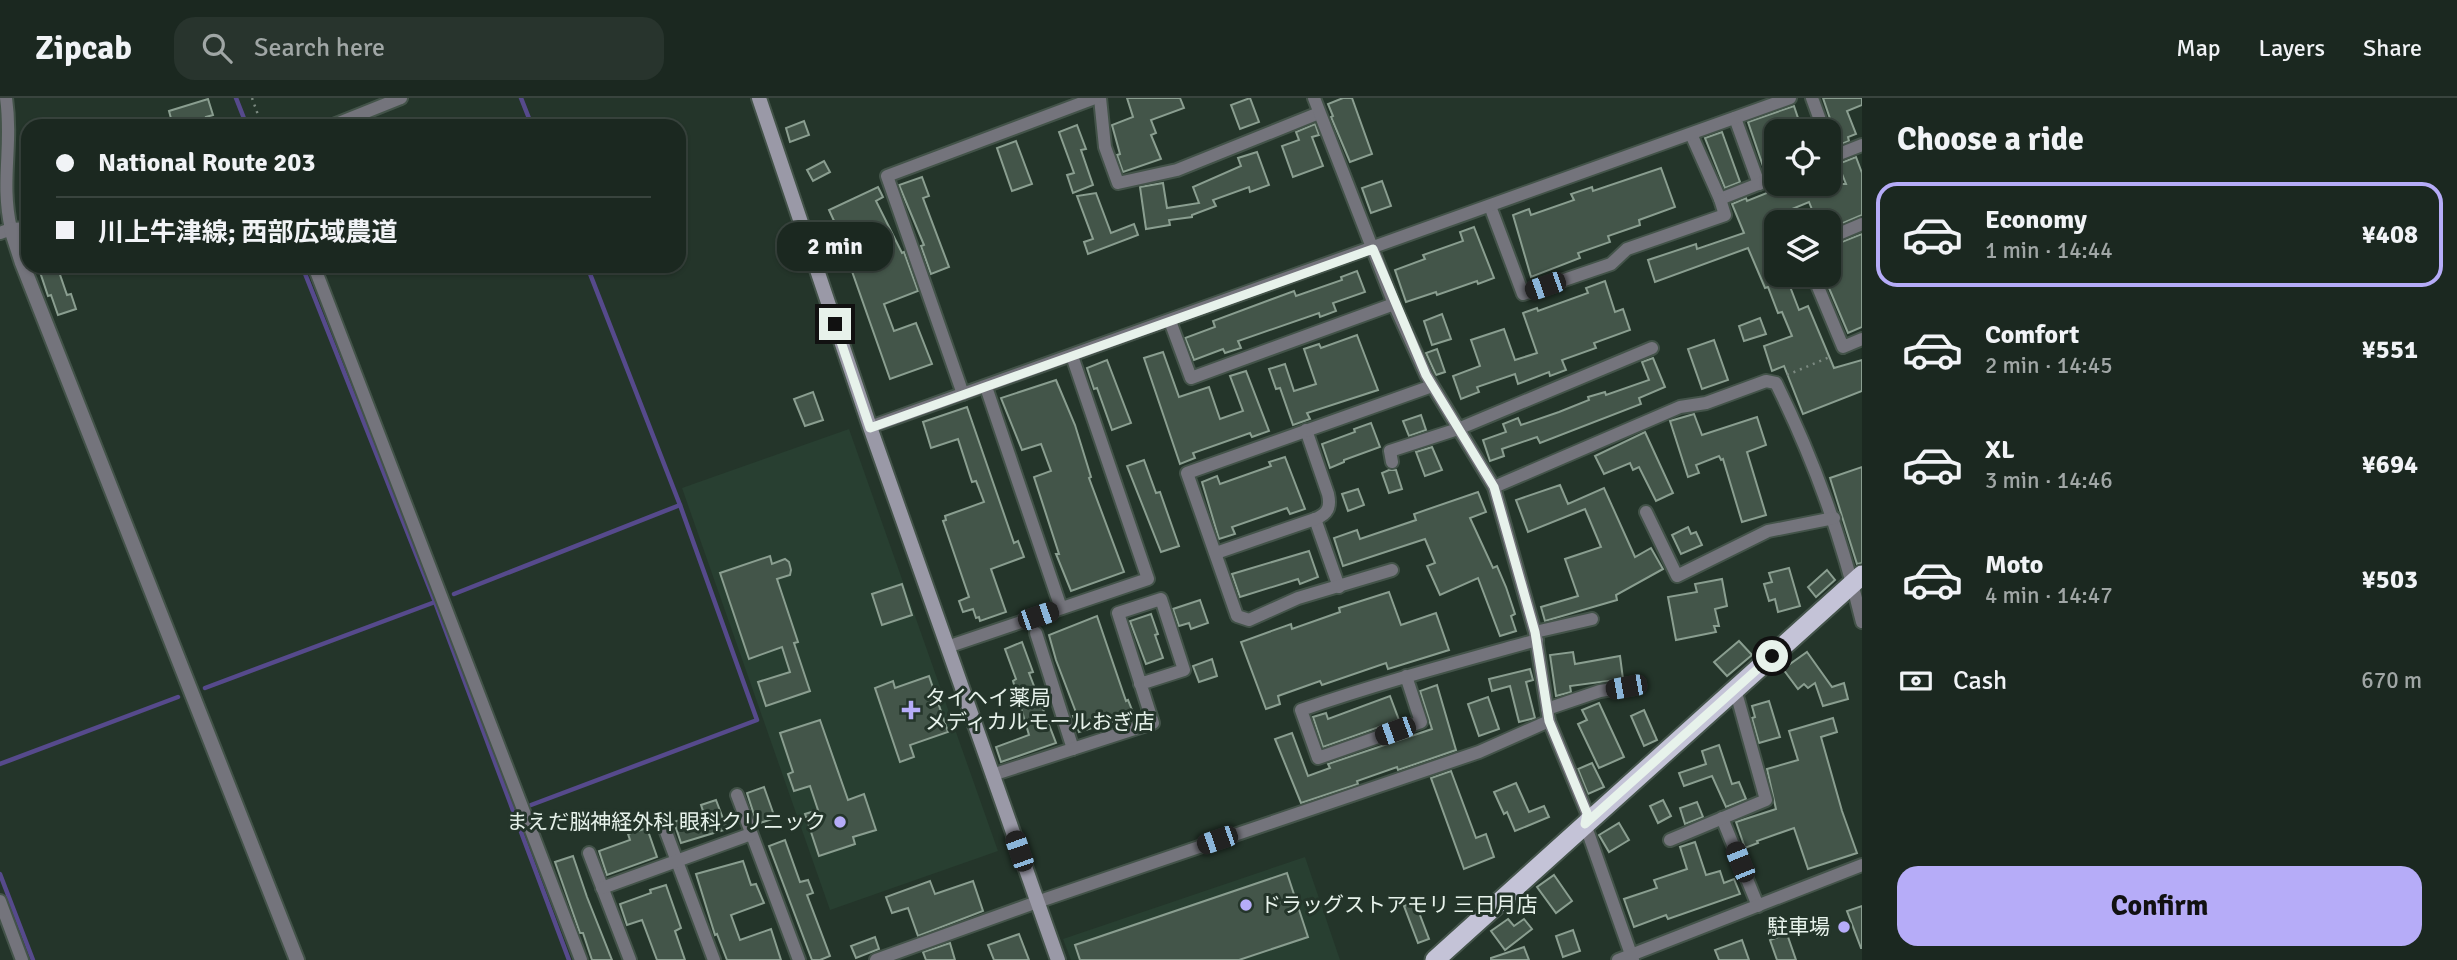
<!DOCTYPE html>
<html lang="en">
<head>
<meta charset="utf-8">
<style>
  :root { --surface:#1b2820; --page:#28342d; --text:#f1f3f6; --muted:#a0a6a5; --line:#39443e; --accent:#b6acf8 }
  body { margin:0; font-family:Signika,"Noto Sans JP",sans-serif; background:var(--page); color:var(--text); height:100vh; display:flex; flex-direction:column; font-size:26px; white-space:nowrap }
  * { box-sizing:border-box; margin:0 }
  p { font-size:23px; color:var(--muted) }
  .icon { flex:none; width:38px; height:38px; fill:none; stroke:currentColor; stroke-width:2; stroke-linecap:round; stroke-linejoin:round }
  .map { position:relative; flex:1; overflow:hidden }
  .details { display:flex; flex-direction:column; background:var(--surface); width:595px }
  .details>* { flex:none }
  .top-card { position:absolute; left:21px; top:21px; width:665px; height:154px; border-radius:21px; box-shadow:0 2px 5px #0004,0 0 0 2px var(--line); display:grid; align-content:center; height:154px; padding:0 35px; background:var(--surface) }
  .tools { position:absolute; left:1764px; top:21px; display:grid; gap:14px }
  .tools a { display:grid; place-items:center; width:77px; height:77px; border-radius:14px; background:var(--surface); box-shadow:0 2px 5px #0004,0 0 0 2px var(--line); font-size:35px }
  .end { position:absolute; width:32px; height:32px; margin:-16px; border:9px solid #e7f2eb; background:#111; box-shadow:0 0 0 4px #111 }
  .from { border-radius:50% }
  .bubble { position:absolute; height:49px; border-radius:21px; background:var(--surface); box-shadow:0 2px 5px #0004,0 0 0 2px var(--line); font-size:23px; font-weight:800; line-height:49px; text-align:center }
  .car { position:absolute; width:21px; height:42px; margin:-21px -10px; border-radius:9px; box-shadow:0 0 5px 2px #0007; background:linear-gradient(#222 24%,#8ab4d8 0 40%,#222 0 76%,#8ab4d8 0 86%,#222 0) }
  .top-card b { display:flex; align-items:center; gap:24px; height:66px; font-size:26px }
  .top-card b+b { border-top:2px solid var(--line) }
  .top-card i { width:18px; height:18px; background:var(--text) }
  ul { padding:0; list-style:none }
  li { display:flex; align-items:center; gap:21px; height:105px; margin:0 14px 10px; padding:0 21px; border:4px solid transparent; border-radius:21px }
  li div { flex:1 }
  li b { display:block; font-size:26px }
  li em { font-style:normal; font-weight:800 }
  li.selected { border-color:var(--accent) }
  li>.icon { width:63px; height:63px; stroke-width:1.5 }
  h2 { padding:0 35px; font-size:32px; line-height:84px }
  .pay { display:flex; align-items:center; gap:18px; height:77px; padding:0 35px; font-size:26px }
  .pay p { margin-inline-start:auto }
  .button { display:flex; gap:14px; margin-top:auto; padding:14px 35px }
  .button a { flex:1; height:80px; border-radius:21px; background:var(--accent); color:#111; font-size:28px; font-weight:800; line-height:80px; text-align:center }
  header { display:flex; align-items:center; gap:42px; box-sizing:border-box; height:98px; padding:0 35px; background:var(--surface); border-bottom:2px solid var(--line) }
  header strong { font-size:33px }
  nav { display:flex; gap:38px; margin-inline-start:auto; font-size:24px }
  .search { width:490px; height:63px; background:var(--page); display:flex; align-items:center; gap:18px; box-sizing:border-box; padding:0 24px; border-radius:21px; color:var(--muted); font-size:26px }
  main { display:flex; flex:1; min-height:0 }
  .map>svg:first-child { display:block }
  .built { fill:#283f31 }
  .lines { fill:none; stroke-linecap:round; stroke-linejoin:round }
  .stream { stroke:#564a8c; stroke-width:4.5 }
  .building { fill:#435549; stroke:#8a9e90; stroke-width:2 }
  .minor-casing { stroke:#435349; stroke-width:16 }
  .tertiary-casing { stroke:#435349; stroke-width:18 }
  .secondary-casing { stroke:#435349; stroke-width:18 }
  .trunk-casing { stroke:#435349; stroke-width:23 }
  .path { stroke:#7b8980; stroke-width:2.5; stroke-dasharray:2 5; stroke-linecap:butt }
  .minor { stroke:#74747c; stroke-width:12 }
  .tertiary { stroke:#74747c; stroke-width:14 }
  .secondary { stroke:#9a99a7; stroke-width:14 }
  .trunk { stroke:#c4c3d7; stroke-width:19 }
  .route { stroke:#e7f2eb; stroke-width:9 }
  .poi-dot { fill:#b6acf8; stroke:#24352a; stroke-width:2.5 }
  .labels { text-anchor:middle; stroke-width:6; stroke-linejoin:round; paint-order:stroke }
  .poi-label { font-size:21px; fill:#e7f2eb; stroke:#24352a; text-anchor:start }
</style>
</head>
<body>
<header>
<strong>Zipcab</strong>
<div class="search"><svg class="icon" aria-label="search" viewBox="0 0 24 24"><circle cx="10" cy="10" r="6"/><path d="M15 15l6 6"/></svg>Search here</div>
<nav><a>Map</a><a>Layers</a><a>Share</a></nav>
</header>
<main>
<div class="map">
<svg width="1862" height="862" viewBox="0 0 1862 862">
  <rect width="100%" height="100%" fill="#24352a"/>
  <g class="built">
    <path d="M849,331L998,753L830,812L682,390Z"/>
    <path d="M1305,759L1340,862H1071L1063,841Z"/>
  </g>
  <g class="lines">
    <g class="stream">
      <path d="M236,0L247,28"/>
      <path d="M521,0L532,28"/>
      <path d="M302,168L435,504L569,862"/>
      <path d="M454,496L680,407"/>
      <path d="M205,590L435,504"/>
      <path d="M0,666L178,599"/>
      <path d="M531,707L757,622L680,407L587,168"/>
      <path d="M0,776L33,862"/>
    </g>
  </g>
  <g class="building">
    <path d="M1127,0H1180L1184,10L1151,22L1156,35L1151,37L1161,61L1123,74L1117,57L1120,56L1112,27L1133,19Z"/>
    <path d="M1250,0L1259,24L1240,31L1231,7Z"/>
    <path d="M1343,0H1352L1372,56L1350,64L1331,19L1333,18L1328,6Z"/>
    <path d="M1823,0H1862V7L1847,13L1856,36L1848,39L1849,43L1839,47Z"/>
    <path d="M208,1L213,17L206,19L209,28H173L169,13Z"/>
    <path d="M1794,8L1800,26L1771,37L1776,57V70L1765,74L1748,24Z"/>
    <path d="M804,23L809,37L790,44L786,30Z"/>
    <path d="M1315,26L1319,37L1312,39L1323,68L1293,79L1282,48L1299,42L1296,34Z"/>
    <path d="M1077,27L1086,51L1081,52L1093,87L1073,95L1067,77L1074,75L1059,34Z"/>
    <path d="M1722,34L1740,84L1725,90L1705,40Z"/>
    <path d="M1016,43L1032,86L1012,93L997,50Z"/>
    <path d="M1257,54L1269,87L1250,94L1249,89L1213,102L1216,108L1192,117V119L1169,122L1170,127L1146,131L1140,89L1163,85L1167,110L1199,105L1193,89L1241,68L1238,60Z"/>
    <path d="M1856,59L1862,75V117L1829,131V124H1817L1809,104L1787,113L1791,124H1776V177H1779L1784,188L1789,186L1799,212L1808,208L1834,270L1862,262V293L1803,316L1784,268L1772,273L1764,248L1792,238L1782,214L1778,215L1768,189L1765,190L1748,150L1655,184L1648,162L1696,146L1697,151L1744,135L1732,106L1746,100L1747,103L1772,93L1771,90L1776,88V91L1789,86H1846L1838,66Z"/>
    <path d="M824,63L830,74L813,83L807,72Z"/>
    <path d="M1661,70L1675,109L1639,122L1640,127L1608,138L1610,144L1578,155L1580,160L1531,179L1513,117L1529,111L1531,117L1574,102L1571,96L1592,89L1593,93Z"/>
    <path d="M922,79L929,98L923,100L949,169L931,176L921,148L924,147L899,87Z"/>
    <path d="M1382,83L1391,108L1371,115L1362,90Z"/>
    <path d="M878,89L883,99L876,103L902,155L904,154L918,193L884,206L894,233L916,225L932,266L890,281L842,145L839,146L830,127L835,125L829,112Z"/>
    <path d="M1096,95L1111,135L1134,126L1138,137L1088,156L1084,144L1093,141L1077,98Z"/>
    <path d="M1474,129L1494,180L1478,186L1477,183L1437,197L1436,194L1406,204L1395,172L1425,161L1423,157L1463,143L1460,134Z"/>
    <path d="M1862,136V229L1848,235L1826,183L1829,182V149Z"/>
    <path d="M38,168H57L67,197L71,196L76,211L58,217L51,197L48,198Z"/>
    <path d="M1357,173L1365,194L1333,205L1336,213L1320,219L1319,215L1238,243L1241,250L1225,255L1223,251L1194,262L1185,240L1215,229L1213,223L1294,193L1296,198L1342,182L1341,179Z"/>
    <path d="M1605,183L1615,214L1623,211L1630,232L1594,245L1596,250L1562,262L1566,272L1550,278L1549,274L1518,286L1515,276L1477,289L1479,294L1461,301L1453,278L1480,268L1471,242L1504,231L1515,262L1537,255L1523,215L1537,210L1538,213L1588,195L1586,190Z"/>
    <path d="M1442,216L1451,241L1432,247L1424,223Z"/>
    <path d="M1760,220L1766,236L1744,243L1739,228Z"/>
    <path d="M1357,237L1378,292L1307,315L1310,321L1293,327L1280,290L1276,291L1269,271L1285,266L1294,293L1316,286L1304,251L1319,246L1321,250Z"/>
    <path d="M1714,242L1728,282L1702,291L1688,251Z"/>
    <path d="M1437,251L1445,274L1436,277L1426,255Z"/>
    <path d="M1163,254L1179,299L1209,289L1220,321L1243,313L1230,278L1246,273L1269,333L1252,339L1250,335L1193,355L1195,360L1180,366L1144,260Z"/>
    <path d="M1653,260L1665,289L1639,300L1641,306L1540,345L1537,339L1502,351L1504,358L1490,363L1483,342L1506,334L1503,326L1518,320L1521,327L1559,314L1589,302L1588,299L1605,294L1606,297L1649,282L1642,264Z"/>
    <path d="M1107,262L1131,325L1112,332L1097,290L1094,291L1087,270Z"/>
    <path d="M1056,282L1075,327L1091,379L1089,380L1124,474L1071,493L1056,456H1059L1034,379L1051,373L1041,346L1022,352L1001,300Z"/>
    <path d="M813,294L823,322L805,328L794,301Z"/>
    <path d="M967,309L1014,445L1018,443L1024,459L991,471L1006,514L980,523L979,519L976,520L973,511L963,514L959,503L969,499L943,423L946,422L945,418L984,404L976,383L972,384L958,341L931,350L923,324Z"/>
    <path d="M1694,316L1702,337L1757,319L1766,347L1747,354L1766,417L1742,424L1723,361L1721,362L1719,358L1696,367L1699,375L1688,379L1670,323Z"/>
    <path d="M1421,317L1426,332L1409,338L1403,323Z"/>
    <path d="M1371,325L1380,349L1344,362V364L1330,370L1322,346L1355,334L1354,331Z"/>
    <path d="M1645,334L1673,395L1656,403L1639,369L1633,372L1630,365L1604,376L1595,358Z"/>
    <path d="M1432,349L1442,372L1425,378L1416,354Z"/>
    <path d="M1285,359L1305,411L1290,416L1287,410L1232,429L1235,436L1219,441L1202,384L1217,378L1220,386L1271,368L1269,364Z"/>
    <path d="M1144,362L1156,395L1160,394L1179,448L1161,454L1127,368Z"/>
    <path d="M1862,369V465L1857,466L1830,380Z"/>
    <path d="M1389,372H1396L1402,391L1389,395L1382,375Z"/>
    <path d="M1560,387L1568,406L1604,390L1635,459L1651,450L1663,471L1616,497L1617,502L1545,523L1541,509L1578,498L1565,461L1601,449L1585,411L1528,434L1516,402Z"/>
    <path d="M1358,391L1364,407L1348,413L1342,396Z"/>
    <path d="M1478,394L1486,414L1470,420L1493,470L1497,468L1506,489L1515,516L1511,518L1516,533L1500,538L1478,480L1440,497L1427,468L1435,465L1425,441L1343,468L1334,440L1357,432L1360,441L1416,422L1414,416Z"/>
    <path d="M1688,429L1691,436L1696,434L1702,447L1681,456L1672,437Z"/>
    <path d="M1309,453L1318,479L1300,486L1298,481L1240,499L1232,476Z"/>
    <path d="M770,458L772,466L785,461L789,464L791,472L790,477L777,481L798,544L794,545L810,593L766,608L758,584L790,574L782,549L749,561L720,475Z"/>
    <path d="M1789,470L1800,508L1778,514L1775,501L1769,503L1764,486L1772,484L1769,475Z"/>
    <path d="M1827,472L1835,482L1816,499L1808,489Z"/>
    <path d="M1722,481L1727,508L1715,511L1719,528H1714L1716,534L1676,542L1668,499L1697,494L1695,486Z"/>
    <path d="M902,486L912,517L882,527L872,496Z"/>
    <path d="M1389,494L1401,527L1436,515L1449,552L1388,571L1386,565L1322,587L1320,583L1278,598L1280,606L1266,611L1241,544L1291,526L1292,531L1340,514L1339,510Z"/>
    <path d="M1200,502L1208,525L1191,531L1189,525L1179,528L1173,511Z"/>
    <path d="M1151,516L1158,536L1155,537L1163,560L1146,566L1130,523Z"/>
    <path d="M1097,518L1126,603L1128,602L1134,617L1079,634L1073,618L1077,617L1056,562L1049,537Z"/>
    <path d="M1739,543L1752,557L1727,578L1714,564Z"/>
    <path d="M1022,544L1033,574L1029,575L1056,645L1001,664L996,649L1029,637L1013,583L1016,581L1005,551Z"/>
    <path d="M1573,554L1575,566L1620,558L1623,581L1570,588L1571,594L1556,598L1550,557Z"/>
    <path d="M1807,554L1832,589L1844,585L1848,601L1823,608L1815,585L1808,590L1804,586L1798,591L1783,571Z"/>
    <path d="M1212,561L1217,578L1199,584L1193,568Z"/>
    <path d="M1530,571L1533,582L1526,584L1535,620L1519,624L1510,588L1492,593L1489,581Z"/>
    <path d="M929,578L948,634L910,647L914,659L900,664L875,590L893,583L895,590Z"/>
    <path d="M1437,587L1456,652L1398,672L1397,669L1357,683L1358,686L1301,705L1275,641L1292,635L1308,678L1330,670L1328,666L1432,631L1420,593Z"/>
    <path d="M1390,598L1399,622L1323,649L1313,619L1326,615L1328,621Z"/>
    <path d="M1488,599L1499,631L1479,638L1468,606Z"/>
    <path d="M1769,603L1780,639L1759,645L1752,620L1755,619L1752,608Z"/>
    <path d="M1599,605L1624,659L1599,670L1578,626L1587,622L1582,612Z"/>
    <path d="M1644,612L1657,642L1644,648L1631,618Z"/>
    <path d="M1833,620L1837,634L1821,639L1842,713L1857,755L1808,771L1794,730L1757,743L1758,745L1745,750L1736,724L1776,711L1767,671L1798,662L1789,633Z"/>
    <path d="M820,622L848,702L864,696L876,732L853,739L855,746L819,758L805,716L818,712L810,688L794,693L788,676L793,674L780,635Z"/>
    <path d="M1719,647L1732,686L1739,684L1746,701L1726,709L1712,678L1684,688L1679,675L1706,666L1702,653Z"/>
    <path d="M1592,665L1604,689L1588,696L1578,671Z"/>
    <path d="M1451,673L1476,740L1486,736L1494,759L1464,771L1431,680Z"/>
    <path d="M1516,685L1529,714L1544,708L1549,719L1515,733L1507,714L1504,716L1494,694Z"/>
    <path d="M764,689L775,720L757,726L747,695Z"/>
    <path d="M716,702L727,731L681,745L674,724L703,713L701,707Z"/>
    <path d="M1663,702L1671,718L1658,725L1650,708Z"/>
    <path d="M1697,704L1703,719L1685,726L1680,710Z"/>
    <path d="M1619,725L1629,742L1609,754L1599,737Z"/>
    <path d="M647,730L657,759L607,777L599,753L630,742L628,736Z"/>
    <path d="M785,742L800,784L808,782L813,795L807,797L830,858L820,862H812L769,748Z"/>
    <path d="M1695,744L1706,777L1720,773L1724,785L1734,781L1740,796L1668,821L1666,817L1634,829L1624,801L1657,790L1654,782L1687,771L1680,749Z"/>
    <path d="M573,758L587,799L612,862H592L583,835H580L555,764Z"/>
    <path d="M743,763L751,787L756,786L764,805L731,817L740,842L771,831L781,862H727L717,836L715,837L696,776Z"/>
    <path d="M1287,775L1308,839L1239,862H1080L1075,847Z"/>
    <path d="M1554,777L1572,803L1556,815L1537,789Z"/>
    <path d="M930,783L935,796L973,783L983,813L918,838L908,810L892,815L886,799Z"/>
    <path d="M666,787L681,830L675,833L685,862H657L642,822L627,827L620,806L651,795L650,792Z"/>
    <path d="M1415,804L1429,841L1418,845L1404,808Z"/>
    <path d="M1862,808V850H1861L1847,813Z"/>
    <path d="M1508,821L1514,828L1524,821L1532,831L1505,852L1491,833Z"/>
    <path d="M1573,832L1580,853L1563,859L1556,838Z"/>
    <path d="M1019,836L1029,862H994L988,847Z"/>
    <path d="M1787,836L1796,862H1777L1770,842Z"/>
    <path d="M875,839L879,851L856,860L851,848Z"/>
    <path d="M1742,842L1749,862H1719L1715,852Z"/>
    <path d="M950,845L955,862H926L923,854Z"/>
    <path d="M1524,849L1529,862H1491V860Z"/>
  </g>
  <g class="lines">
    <defs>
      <g id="minor">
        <path d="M6,0C13,48 0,83 11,131"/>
        <path d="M1100,0L1105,49L1118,85L1177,72L1319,15"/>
        <path d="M1314,0L1394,206L1426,277L1494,389L1535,534L1549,623L1587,715L1585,726L1633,862"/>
        <path d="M1812,0L1824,33"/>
        <path d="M1735,20L1759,86"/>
        <path d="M331,28L401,0"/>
        <path d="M1691,36L1720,101L1776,79"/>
        <path d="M1829,60L1862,47"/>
        <path d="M1490,108L1523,196L1611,166L1627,151L1725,117L1720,101"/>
        <path d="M0,135L11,131L28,130"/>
        <path d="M1829,140L1862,126"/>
        <path d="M314,168L581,862"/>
        <path d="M1813,177L1843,249L1862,241"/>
        <path d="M1170,223L1191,280L1394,206"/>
        <path d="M986,289L1061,510"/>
        <path d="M963,296L887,78L1095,0"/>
        <path d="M870,329L1790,0"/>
        <path d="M1392,364L1390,353L1458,331L1652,250"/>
        <path d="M1494,389L1680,309L1706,305L1766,283L1776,285C1815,364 1841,438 1862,524"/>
        <path d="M1646,414L1677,478L1768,433L1834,420"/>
        <path d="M1315,421L1339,489"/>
        <path d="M1216,455L1315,421C1328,416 1331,409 1328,396L1306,332"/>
        <path d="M1392,472L1298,500L1249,522L1237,518L1187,375L1432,288"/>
        <path d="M1535,534L1592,521"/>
        <path d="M1036,535L1073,651"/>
        <path d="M947,549L1148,481L1072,258"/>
        <path d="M1406,578L1421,624L1318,660L1301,612C1379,585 1458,564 1537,542"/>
        <path d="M1547,611L1600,593L1626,589"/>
        <path d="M992,677L1153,625L1118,515L1161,501L1184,572L1140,586"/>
        <path d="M737,697L799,862"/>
        <path d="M1722,720L1758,808"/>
        <path d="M663,726L714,862"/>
        <path d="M1670,742L1766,702L1735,591"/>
        <path d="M589,755L630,862"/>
        <path d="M602,790L751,736"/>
        <path d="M0,803L22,862"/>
        <path d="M876,862L1037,804L1479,654L1549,623"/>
        <path d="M1618,862L1862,767"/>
      </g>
      <path id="tertiary" d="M11,131L22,165L297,862"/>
      <path id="secondary" d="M759,0L870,329L1058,862"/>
      <path id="trunk" d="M1435,862L1862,477"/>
    </defs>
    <use href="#minor" class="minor-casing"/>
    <use href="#tertiary" class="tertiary-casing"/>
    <use href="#secondary" class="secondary-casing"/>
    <use href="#trunk" class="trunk-casing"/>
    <g class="path">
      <path d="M252,0L262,28"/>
      <path d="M1787,277L1832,258"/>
    </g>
    <use href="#minor" class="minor"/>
    <use href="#tertiary" class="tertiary"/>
    <use href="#secondary" class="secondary"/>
    <use href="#trunk" class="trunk"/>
  </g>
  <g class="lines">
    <path class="route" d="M835,226L870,330L1373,151L1426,277L1494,389L1535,534L1549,623L1587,715L1585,726L1772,558"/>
  </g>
  <g class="poi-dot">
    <path d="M907.5 601.5h7v7h7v7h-7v7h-7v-7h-7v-7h7z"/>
    <circle cx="840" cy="724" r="7"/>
    <circle cx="1246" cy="807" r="7"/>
    <circle cx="1844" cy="829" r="7"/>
  </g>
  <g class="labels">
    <g class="poi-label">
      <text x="925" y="607">タイヘイ薬局<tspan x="925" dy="24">メディカルモールおぎ店</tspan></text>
      <text x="826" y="731" text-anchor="end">まえだ脳神経外科 眼科クリニック</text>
      <text x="1260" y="814">ドラッグストアモリ 三日月店</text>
      <text x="1830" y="836" text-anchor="end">駐車場</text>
    </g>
  </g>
</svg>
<div class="tools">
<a><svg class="icon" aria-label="locate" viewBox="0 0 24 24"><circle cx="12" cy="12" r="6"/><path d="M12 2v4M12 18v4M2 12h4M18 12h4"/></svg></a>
<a><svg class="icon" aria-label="layers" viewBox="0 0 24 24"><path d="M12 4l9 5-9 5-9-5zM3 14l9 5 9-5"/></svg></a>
</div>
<i class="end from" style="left:1772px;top:558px"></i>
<i class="end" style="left:835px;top:226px"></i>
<div class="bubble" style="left:777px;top:124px;width:116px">2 min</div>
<i class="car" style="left:1545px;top:188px;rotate:251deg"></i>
<i class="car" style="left:1038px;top:518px;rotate:71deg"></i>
<i class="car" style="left:1626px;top:589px;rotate:260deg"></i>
<i class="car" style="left:1395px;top:633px;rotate:250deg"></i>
<i class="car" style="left:1217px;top:742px;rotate:251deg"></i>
<i class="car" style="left:1019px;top:753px;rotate:341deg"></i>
<i class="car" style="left:1740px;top:764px;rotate:338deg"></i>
<div class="top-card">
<b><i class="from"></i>National Route 203</b>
<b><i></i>川上牛津線; 西部広域農道</b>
</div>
</div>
<section class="details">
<h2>Choose a ride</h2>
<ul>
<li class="selected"><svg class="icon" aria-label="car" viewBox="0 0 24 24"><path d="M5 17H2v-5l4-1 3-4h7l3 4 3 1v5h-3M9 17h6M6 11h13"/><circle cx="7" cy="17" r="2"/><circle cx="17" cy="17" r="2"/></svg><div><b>Economy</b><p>1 min · 14:44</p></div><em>¥408</em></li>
<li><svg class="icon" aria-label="car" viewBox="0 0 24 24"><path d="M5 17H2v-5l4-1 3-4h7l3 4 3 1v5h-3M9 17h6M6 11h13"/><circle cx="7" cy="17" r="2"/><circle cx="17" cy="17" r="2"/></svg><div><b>Comfort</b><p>2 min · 14:45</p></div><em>¥551</em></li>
<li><svg class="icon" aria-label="car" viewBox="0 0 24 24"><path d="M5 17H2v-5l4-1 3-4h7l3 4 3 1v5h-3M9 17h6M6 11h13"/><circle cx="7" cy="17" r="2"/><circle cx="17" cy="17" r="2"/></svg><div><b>XL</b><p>3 min · 14:46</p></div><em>¥694</em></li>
<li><svg class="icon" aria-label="car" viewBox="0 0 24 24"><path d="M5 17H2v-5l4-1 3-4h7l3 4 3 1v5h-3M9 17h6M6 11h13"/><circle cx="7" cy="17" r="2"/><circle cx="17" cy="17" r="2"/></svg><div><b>Moto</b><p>4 min · 14:47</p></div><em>¥503</em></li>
</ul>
<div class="pay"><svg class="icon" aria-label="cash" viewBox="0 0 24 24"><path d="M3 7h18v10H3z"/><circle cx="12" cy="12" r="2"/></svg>Cash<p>670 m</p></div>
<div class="button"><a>Confirm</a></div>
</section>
</main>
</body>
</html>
